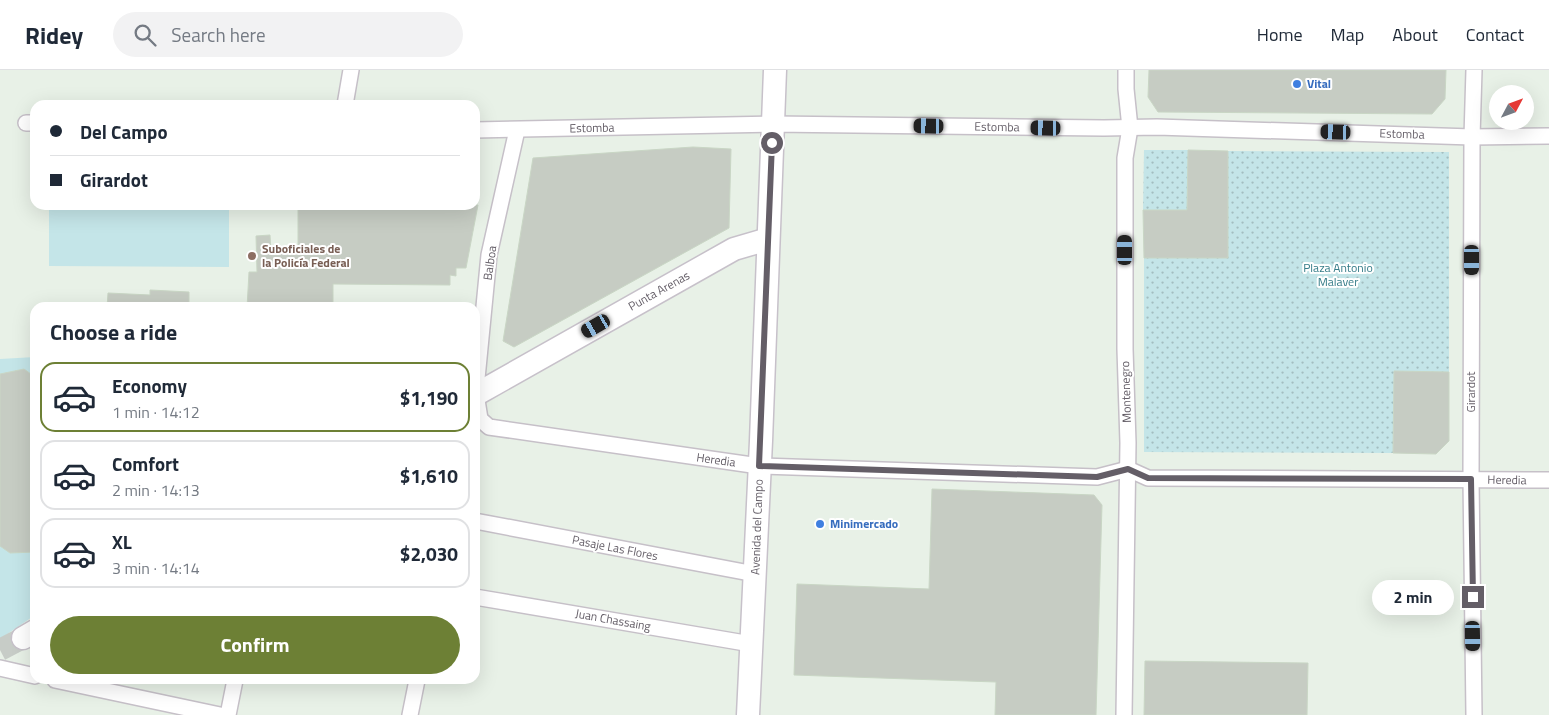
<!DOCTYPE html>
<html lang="en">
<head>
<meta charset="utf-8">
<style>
  :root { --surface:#fff; --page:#f2f2f3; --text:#1f2937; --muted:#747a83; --line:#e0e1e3; --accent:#6d8035 }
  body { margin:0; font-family:"Titillium Web",sans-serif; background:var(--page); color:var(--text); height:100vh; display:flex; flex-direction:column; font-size:19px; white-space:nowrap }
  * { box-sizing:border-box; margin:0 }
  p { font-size:16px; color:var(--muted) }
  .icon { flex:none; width:28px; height:28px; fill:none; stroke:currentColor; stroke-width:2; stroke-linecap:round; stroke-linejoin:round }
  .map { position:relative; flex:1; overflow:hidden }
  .panel { position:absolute; left:30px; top:232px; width:450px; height:382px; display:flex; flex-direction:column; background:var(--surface); border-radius:15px; box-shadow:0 5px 20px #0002 }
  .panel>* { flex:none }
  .guide { position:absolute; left:30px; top:30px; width:450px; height:110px; border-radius:15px; box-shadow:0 5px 20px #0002; display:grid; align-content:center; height:110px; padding:0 20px; background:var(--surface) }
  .needle { width:32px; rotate:49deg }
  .fabs { position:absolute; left:1489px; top:15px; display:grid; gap:10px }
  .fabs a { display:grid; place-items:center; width:45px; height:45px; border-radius:50%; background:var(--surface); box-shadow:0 5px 20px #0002; font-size:25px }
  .end { position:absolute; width:22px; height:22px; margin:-11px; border:6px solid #645e67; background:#fff; box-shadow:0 0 0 2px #fff }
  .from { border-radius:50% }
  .bubble { position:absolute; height:35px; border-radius:18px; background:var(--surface); box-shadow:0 5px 20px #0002; font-size:16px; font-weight:700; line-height:35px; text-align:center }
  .car { position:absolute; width:15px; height:30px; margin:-15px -8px; border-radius:6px; box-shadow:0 0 4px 1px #0007; background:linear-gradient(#222 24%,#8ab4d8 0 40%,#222 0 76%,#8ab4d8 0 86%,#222 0) }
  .guide b { display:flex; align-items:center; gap:18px; height:48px; font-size:19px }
  .guide b+b { border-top:1px solid var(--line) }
  .guide i { width:12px; height:12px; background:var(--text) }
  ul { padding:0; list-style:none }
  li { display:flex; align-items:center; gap:15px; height:70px; margin:0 10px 8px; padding:0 10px; border:2px solid var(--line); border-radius:15px }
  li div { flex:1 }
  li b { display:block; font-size:19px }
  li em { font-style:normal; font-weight:700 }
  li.active { border-color:var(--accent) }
  li>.icon { width:45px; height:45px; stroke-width:1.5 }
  h2 { padding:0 20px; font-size:22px; line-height:60px }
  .action { display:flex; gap:10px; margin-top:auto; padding:10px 20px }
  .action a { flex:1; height:58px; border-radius:30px; background:var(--accent); color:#fff; font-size:20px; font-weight:700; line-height:58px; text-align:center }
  header { display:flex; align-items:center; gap:30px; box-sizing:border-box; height:70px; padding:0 25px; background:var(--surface); border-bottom:1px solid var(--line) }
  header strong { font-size:24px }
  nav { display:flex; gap:28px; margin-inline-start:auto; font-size:18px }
  .search { width:350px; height:45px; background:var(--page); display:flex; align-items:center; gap:12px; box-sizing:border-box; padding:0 18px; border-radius:28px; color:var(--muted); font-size:19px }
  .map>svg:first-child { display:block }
  .grass { fill:#c4e5e8 }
  .park { fill:url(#park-dots) }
  .building { fill:#c6ccc3; stroke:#c9d6c5 }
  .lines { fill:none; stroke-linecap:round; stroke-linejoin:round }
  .secondary-tunnel { stroke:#c7ccc7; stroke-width:22; stroke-dasharray:22 11; stroke-linecap:butt }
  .street-casing { stroke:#c6c0c8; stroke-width:18 }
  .secondary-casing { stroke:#c7c1ca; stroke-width:25 }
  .street { stroke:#fff; stroke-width:15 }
  .secondary { stroke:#fff; stroke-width:22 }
  .route { stroke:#645e67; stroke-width:6 }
  .shop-dot { fill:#3f7fe0; stroke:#fff; stroke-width:2 }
  .education-dot { fill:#8d6e63; stroke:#fff; stroke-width:2 }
  .labels { text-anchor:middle; stroke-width:4; stroke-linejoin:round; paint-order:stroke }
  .shop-label { font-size:12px; font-weight:bold; fill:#366cbe; stroke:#fff; text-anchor:start }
  .street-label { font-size:12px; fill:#645e67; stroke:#fff }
  .education-label { font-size:12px; font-weight:bold; fill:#785e54; stroke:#fff; text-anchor:start }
  .park-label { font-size:12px; fill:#357c88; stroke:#fff }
</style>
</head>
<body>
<header>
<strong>Ridey</strong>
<div class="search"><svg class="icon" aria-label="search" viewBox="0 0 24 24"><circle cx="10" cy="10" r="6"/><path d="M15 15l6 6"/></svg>Search here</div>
<nav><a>Home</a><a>Map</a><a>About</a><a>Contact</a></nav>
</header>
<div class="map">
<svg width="1549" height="645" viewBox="0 0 1549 645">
  <defs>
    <pattern id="park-dots" width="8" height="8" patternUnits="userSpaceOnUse" patternTransform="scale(1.25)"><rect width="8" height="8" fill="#c4e5e8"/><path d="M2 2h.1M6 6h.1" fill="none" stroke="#a3bdc0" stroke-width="1.8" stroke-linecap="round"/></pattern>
  </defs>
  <rect width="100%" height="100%" fill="#e8f1e7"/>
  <g class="grass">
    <path d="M49,135H229V197L49,196Z"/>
    <path d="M35,287V545L0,569V289Z"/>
  </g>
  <g class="park">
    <path d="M1144,80H1188L1187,140H1143Z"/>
    <path d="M1228,81L1449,82V302H1394L1393,383L1144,382V188H1228Z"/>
  </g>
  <g class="building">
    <path d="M1149,0H1446L1445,29L1432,44L1158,42L1148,27Z"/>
    <path d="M693,77L731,79L729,158L514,277L503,271L533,88Z"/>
    <path d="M1188,80L1228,81V188H1144L1143,140H1187Z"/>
    <path d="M298,135H478L466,198H456V206L450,205V215L333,214V238H247L249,202H257L256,166L270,165L271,182L298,181Z"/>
    <path d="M150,220L189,222V238H107L108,223L150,225Z"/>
    <path d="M24,299L35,307V482L10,483L0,476V304Z"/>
    <path d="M1394,301L1449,302V371L1436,384L1393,383Z"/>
    <path d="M932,419L1094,425L1102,435L1096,645H995L996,612L794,605L797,514L929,519Z"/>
    <path d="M1145,591L1308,593L1307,645H1144Z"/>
  </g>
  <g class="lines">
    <path class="secondary-tunnel" d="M0,580L23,568"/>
    <defs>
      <g id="street">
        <path d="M1474,0L1472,67L1471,409L1474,645"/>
        <path d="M345,35L351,0"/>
        <path d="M26,53H35"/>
        <path d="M475,60L773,54L1104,58L1157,57L1472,67L1549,66"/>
        <path d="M476,324L480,349L489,357L759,396L1097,407L1128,399L1148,408L1549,410"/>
        <path d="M475,329L489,185L517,60"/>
        <path d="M475,451L755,504"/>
        <path d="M475,527L751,574"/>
        <path d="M0,598L35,606"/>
        <path d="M55,610L220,645"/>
        <path d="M228,645L235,610"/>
        <path d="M410,645L417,610"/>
        <path d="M1124,645L1128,373L1125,279V88L1130,58L1126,19V0"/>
      </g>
      <g id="secondary">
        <path d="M475,325L734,179L768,169"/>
        <path d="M23,568L35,561"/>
        <path d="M748,645L761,371L775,0"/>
      </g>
    </defs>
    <use href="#street" class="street-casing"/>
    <use href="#secondary" class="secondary-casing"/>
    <use href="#street" class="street"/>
    <use href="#secondary" class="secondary"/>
  </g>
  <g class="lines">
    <path class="route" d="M772,73L759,396L1097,407L1128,399L1148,408L1471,409L1473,527"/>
  </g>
  <g class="shop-dot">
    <circle cx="1297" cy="14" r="5"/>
    <circle cx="820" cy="454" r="5"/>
  </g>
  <circle class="education-dot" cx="252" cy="186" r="5"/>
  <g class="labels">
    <g class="shop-label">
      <text x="1307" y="18">Vital</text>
      <text x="830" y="458">Minimercado</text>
    </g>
    <g class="street-label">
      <text transform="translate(997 57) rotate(1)" y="4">Estomba</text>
      <text transform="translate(592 58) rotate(-1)" y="4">Estomba</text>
      <text transform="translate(1402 64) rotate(2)" y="4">Estomba</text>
      <text transform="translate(490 193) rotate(-82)" y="4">Balboa</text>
      <text transform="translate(659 221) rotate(-29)" y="4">Punta Arenas</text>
      <text transform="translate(1126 322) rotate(-92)" y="4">Montenegro</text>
      <text transform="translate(1471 322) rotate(-90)" y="4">Girardot</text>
      <text transform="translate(716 390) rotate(8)" y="4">Heredia</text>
      <text transform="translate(1507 410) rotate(1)" y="4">Heredia</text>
      <text transform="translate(757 457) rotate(-88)" y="4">Avenida del Campo</text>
      <text transform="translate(615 478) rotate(11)" y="4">Pasaje Las Flores</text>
      <text transform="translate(613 550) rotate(10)" y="4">Juan Chassaing</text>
    </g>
    <g class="education-label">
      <text x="262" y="183">Suboficiales de<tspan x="262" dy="14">la Policía Federal</tspan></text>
    </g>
    <g class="park-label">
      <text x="1338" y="202">Plaza Antonio<tspan x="1338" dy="14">Malaver</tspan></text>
    </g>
  </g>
</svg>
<div class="fabs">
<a><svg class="needle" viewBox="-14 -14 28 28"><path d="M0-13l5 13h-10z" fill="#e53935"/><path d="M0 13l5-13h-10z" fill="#747a83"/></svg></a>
</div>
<i class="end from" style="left:772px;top:73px"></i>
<i class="end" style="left:1473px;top:527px"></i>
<div class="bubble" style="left:1372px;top:510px;width:82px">2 min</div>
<i class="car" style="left:929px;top:56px;rotate:271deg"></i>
<i class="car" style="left:1046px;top:58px;rotate:271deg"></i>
<i class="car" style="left:1336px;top:62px;rotate:272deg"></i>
<i class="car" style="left:1125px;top:180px;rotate:0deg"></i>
<i class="car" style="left:1472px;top:190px;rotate:180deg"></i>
<i class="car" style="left:596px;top:256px;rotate:240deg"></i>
<i class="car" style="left:1473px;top:566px;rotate:179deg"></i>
<div class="guide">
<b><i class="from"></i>Del Campo</b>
<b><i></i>Girardot</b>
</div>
<section class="panel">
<h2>Choose a ride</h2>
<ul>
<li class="active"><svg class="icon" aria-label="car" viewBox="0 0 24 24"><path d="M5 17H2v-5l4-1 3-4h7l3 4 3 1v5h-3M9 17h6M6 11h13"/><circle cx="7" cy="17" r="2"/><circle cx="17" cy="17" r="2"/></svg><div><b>Economy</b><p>1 min · 14:12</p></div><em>$1,190</em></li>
<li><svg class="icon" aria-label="car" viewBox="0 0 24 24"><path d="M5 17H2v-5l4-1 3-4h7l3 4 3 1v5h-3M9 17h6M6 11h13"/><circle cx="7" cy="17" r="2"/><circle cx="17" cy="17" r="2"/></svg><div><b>Comfort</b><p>2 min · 14:13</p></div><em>$1,610</em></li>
<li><svg class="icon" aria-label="car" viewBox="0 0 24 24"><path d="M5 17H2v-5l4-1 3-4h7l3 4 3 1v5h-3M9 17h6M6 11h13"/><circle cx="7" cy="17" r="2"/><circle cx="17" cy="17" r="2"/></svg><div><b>XL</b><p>3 min · 14:14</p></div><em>$2,030</em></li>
</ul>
<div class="action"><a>Confirm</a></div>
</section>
</div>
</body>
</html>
